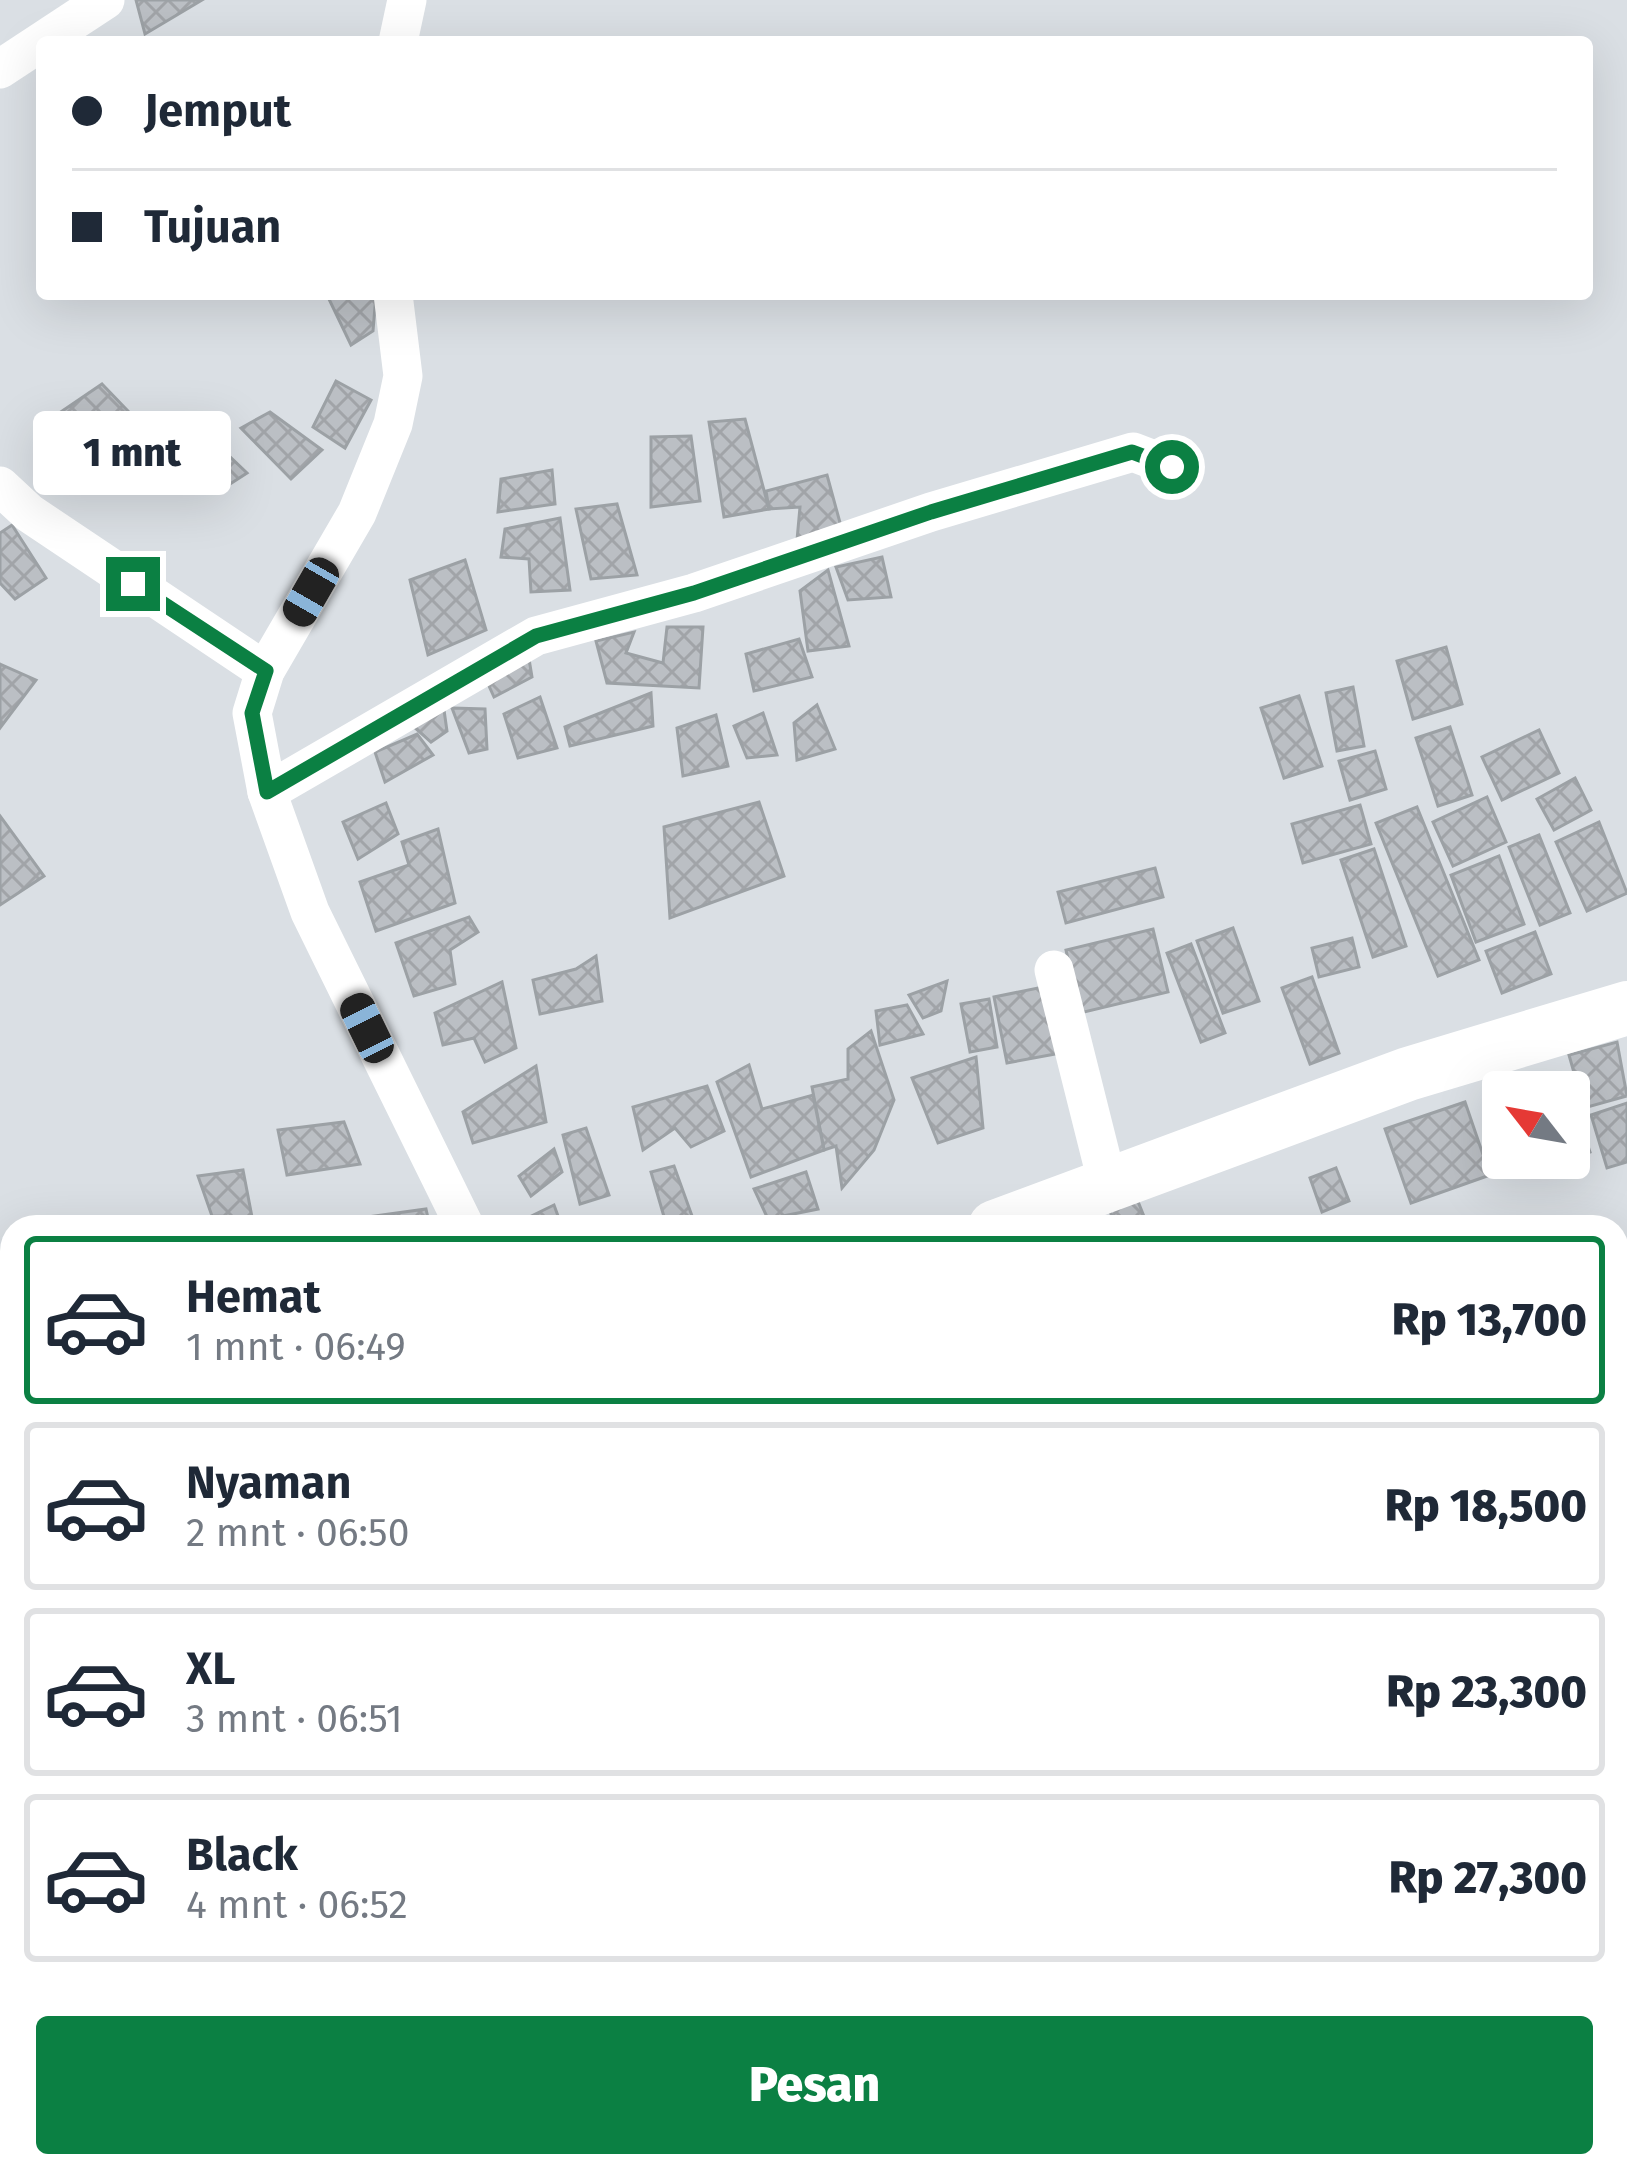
<!DOCTYPE html>
<html lang="id">
<head>
<meta charset="utf-8">
<style>
  :root { --surface:#fff; --page:#f2f2f3; --text:#1f2937; --muted:#747a83; --line:#e0e1e3; --accent:#0b8043 }
  body { margin:0; font-family:"Fira Sans",sans-serif; background:var(--page); color:var(--text); height:100vh; display:flex; flex-direction:column; font-size:45px; white-space:nowrap }
  * { box-sizing:border-box; margin:0 }
  p { font-size:39px; color:var(--muted) }
  .icon { flex:none; width:66px; height:66px; fill:none; stroke:currentColor; stroke-width:2; stroke-linecap:round; stroke-linejoin:round }
  .map { position:relative; flex:1; overflow:hidden }
  .panel { position:absolute; left:0px; top:1215px; width:1629px; height:963px; display:flex; flex-direction:column; background:var(--surface); border-radius:36px 36px 0 0; box-shadow:0 12px 48px #0002 }
  .panel>* { flex:none }
  .banner { position:absolute; left:36px; top:36px; width:1557px; height:264px; border-radius:12px; box-shadow:0 12px 48px #0002; display:grid; align-content:center; height:264px; padding:0 36px; background:var(--surface) }
  .needle { width:78px; rotate:301deg }
  .buttons { position:absolute; left:1482px; top:1071px; display:grid; gap:24px }
  .buttons a { display:grid; place-items:center; width:108px; height:108px; border-radius:12px; background:var(--surface); box-shadow:0 12px 48px #0002; font-size:60px }
  .end { position:absolute; width:54px; height:54px; margin:-27px; border:15px solid #0b8043; background:#fff; box-shadow:0 0 0 6px #fff }
  .from { border-radius:50% }
  .bubble { position:absolute; height:84px; border-radius:12px; background:var(--surface); box-shadow:0 12px 48px #0002; font-size:39px; font-weight:800; line-height:84px; text-align:center }
  .car { position:absolute; width:36px; height:72px; margin:-36px -18px; border-radius:15px; box-shadow:0 0 9px 3px #0007; background:linear-gradient(#222 24%,#8ab4d8 0 40%,#222 0 76%,#8ab4d8 0 86%,#222 0) }
  .banner b { display:flex; align-items:center; gap:42px; height:114px; font-size:45px }
  .banner b+b { border-top:3px solid var(--line) }
  .banner i { width:30px; height:30px; background:var(--text) }
  ul { padding:21px 0 0; list-style:none }
  li { display:flex; align-items:center; gap:36px; height:168px; margin:0 24px 18px; padding:0 12px; border:6px solid var(--line); border-radius:12px }
  li div { flex:1 }
  li b { display:block; font-size:45px }
  li em { font-style:normal; font-weight:800 }
  li.selected { border-color:var(--accent) }
  li>.icon { width:108px; height:108px; stroke-width:1.5 }
  .action { display:flex; gap:24px; margin-top:auto; padding:24px 36px }
  .action a { flex:1; height:138px; border-radius:12px; background:var(--accent); color:#fff; font-size:48px; font-weight:800; line-height:138px; text-align:center }
  .map>svg:first-child { display:block }
  .building { fill:url(#building-cross-hatch); stroke:#9ca1a5; stroke-width:3 }
  .lines { fill:none; stroke-linecap:round; stroke-linejoin:round }
  .street { stroke:#fff; stroke-width:39 }
  .secondary { stroke:#fff; stroke-width:54 }
  .route { stroke:#0b8043; stroke-width:15 }
</style>
</head>
<body>
<div class="map">
<svg width="1627" height="2176" viewBox="0 0 1627 2176">
  <defs>
    <pattern id="building-cross-hatch" width="8" height="8" patternUnits="userSpaceOnUse" patternTransform="scale(3)"><rect width="8" height="8" fill="#bbbfc4"/><path d="M0 0l8 8M0 8l8-8" fill="none" stroke="#a1a4a8"/></pattern>
  </defs>
  <rect width="100%" height="100%" fill="#dadfe4"/>
  <g class="building">
    <path d="M136,0H202L145,34Z"/>
    <path d="M376,294L373,331L351,345L327,295Z"/>
    <path d="M336,381L371,400L345,448L313,427Z"/>
    <path d="M102,384L153,437L97,481L82,456L111,436L93,423L70,442L49,420Z"/>
    <path d="M270,412L322,450L291,479L241,428Z"/>
    <path d="M745,419L769,509L724,517L709,422Z"/>
    <path d="M203,431L247,473L227,486L178,450Z"/>
    <path d="M691,436L700,501L651,507V437Z"/>
    <path d="M552,470L555,504L498,512L501,479Z"/>
    <path d="M827,475L842,530L797,540L800,507L769,509L766,491Z"/>
    <path d="M617,504L637,575L591,579L576,509Z"/>
    <path d="M560,518L570,590L531,592L529,559L501,557L505,529Z"/>
    <path d="M12,525L46,578L15,599L0,583V533Z"/>
    <path d="M882,557L891,597L848,600L836,567Z"/>
    <path d="M465,560L486,630L428,655L410,580Z"/>
    <path d="M828,570L849,646L808,651L800,591Z"/>
    <path d="M667,627H703L699,688L607,683L596,641L634,632L626,653L663,663Z"/>
    <path d="M799,639L812,677L754,691L746,654Z"/>
    <path d="M1446,647L1462,704L1413,719L1397,661Z"/>
    <path d="M528,653L532,677L494,697L484,675Z"/>
    <path d="M0,664L36,680L0,728Z"/>
    <path d="M1353,687L1364,746L1337,751L1326,693Z"/>
    <path d="M651,693L653,726L570,746L565,727Z"/>
    <path d="M1299,696L1322,766L1284,778L1261,708Z"/>
    <path d="M540,697L557,748L518,758L504,714Z"/>
    <path d="M817,705L835,749L797,760L794,723Z"/>
    <path d="M452,708L485,709L487,749L469,753Z"/>
    <path d="M444,710L447,731L431,742L413,726Z"/>
    <path d="M763,713L777,755L747,758L734,726Z"/>
    <path d="M716,715L728,766L683,776L677,728Z"/>
    <path d="M1450,727L1472,795L1438,806L1416,738Z"/>
    <path d="M1539,730L1559,773L1502,800L1482,757Z"/>
    <path d="M417,734L433,755L385,782L375,752Z"/>
    <path d="M1375,751L1386,789L1350,800L1339,761Z"/>
    <path d="M1575,778L1591,810L1554,830L1537,799Z"/>
    <path d="M1487,797L1506,842L1453,866L1433,822Z"/>
    <path d="M759,802L784,876L670,918L664,827Z"/>
    <path d="M386,803L398,834L358,859L343,822Z"/>
    <path d="M1360,805L1371,844L1303,863L1292,824Z"/>
    <path d="M1417,807L1479,960L1438,976L1376,823Z"/>
    <path d="M0,816L44,876L0,905Z"/>
    <path d="M1599,822L1627,893L1587,911L1556,842Z"/>
    <path d="M438,829L455,903L376,931L360,882L409,865L402,842Z"/>
    <path d="M1539,835L1570,913L1540,925L1509,847Z"/>
    <path d="M1374,849L1406,946L1373,957L1341,860Z"/>
    <path d="M1499,856L1524,924L1476,942L1451,875Z"/>
    <path d="M1155,868L1163,897L1066,923L1058,892Z"/>
    <path d="M469,917L478,932L450,950L455,984L414,996L396,943Z"/>
    <path d="M1233,928L1259,1001L1223,1013L1197,941Z"/>
    <path d="M1153,929L1168,992L1080,1013L1066,950Z"/>
    <path d="M1535,932L1551,974L1502,993L1486,951Z"/>
    <path d="M1352,938L1359,967L1319,977L1312,948Z"/>
    <path d="M1191,944L1225,1033L1201,1042L1167,953Z"/>
    <path d="M596,956L602,1001L540,1014L533,980L576,969Z"/>
    <path d="M1312,977L1339,1053L1310,1064L1282,988Z"/>
    <path d="M947,981L941,1011L923,1018L909,995Z"/>
    <path d="M502,982L516,1048L485,1062L474,1038L443,1045L435,1013Z"/>
    <path d="M1053,985L1066,1052L1007,1063L994,997Z"/>
    <path d="M989,999L997,1047L970,1052L961,1004Z"/>
    <path d="M907,1005L923,1034L880,1045L876,1011Z"/>
    <path d="M871,1031L894,1100L874,1150L842,1188L836,1146L824,1150L812,1087L848,1079V1049Z"/>
    <path d="M1617,1042L1627,1096L1584,1108L1569,1055Z"/>
    <path d="M976,1057L983,1128L938,1143L912,1078Z"/>
    <path d="M749,1065L762,1109L813,1095L824,1150L751,1177L717,1082Z"/>
    <path d="M536,1066L546,1122L473,1143L463,1112Z"/>
    <path d="M707,1086L724,1131L691,1147L675,1128L643,1150L633,1107Z"/>
    <path d="M1465,1102L1490,1175L1411,1203L1385,1129Z"/>
    <path d="M1627,1103V1162L1607,1168L1591,1115Z"/>
    <path d="M1579,1120L1590,1152L1529,1173L1524,1158H1569V1123Z"/>
    <path d="M344,1122L360,1164L287,1175L278,1130Z"/>
    <path d="M586,1128L609,1195L580,1204L563,1135Z"/>
    <path d="M554,1149L562,1172L531,1196L519,1176Z"/>
    <path d="M674,1166L696,1227H667L651,1172Z"/>
    <path d="M1336,1168L1349,1201L1322,1212L1310,1178Z"/>
    <path d="M243,1170L252,1217L212,1216L198,1176Z"/>
    <path d="M806,1172L818,1209L768,1219L754,1189Z"/>
    <path d="M1131,1184L1147,1224L1116,1227L1104,1196Z"/>
    <path d="M554,1205L562,1227H516L515,1224Z"/>
    <path d="M426,1209L430,1227H295Z"/>
    <path d="M0,1621L12,1634V1667L0,1679Z"/>
    <path d="M12,1677V1752L0,1740V1690Z"/>
    <path d="M12,1947V2018L0,2033V1962Z"/>
    <path d="M147,2166H194L185,2176H152Z"/>
    <path d="M261,2166H338L340,2168L335,2176H260L255,2173Z"/>
  </g>
  <g class="lines">
    <g class="street">
      <path d="M398,42L407,0"/>
      <path d="M0,69L105,0"/>
      <path d="M393,294L403,376L393,424L357,513L265,671L252,713L267,792L310,912L465,1227"/>
      <path d="M0,486L29,513L265,671"/>
      <path d="M267,792L536,636L694,593L931,512L1133,452L1172,467"/>
      <path d="M1054,970L1108,1185"/>
      <path d="M0,1466L12,1465"/>
      <path d="M219,2176L231,2166"/>
    </g>
    <g class="secondary">
      <path d="M995,1227L1408,1074L1627,1008"/>
      <path d="M0,1900L12,1886"/>
    </g>
  </g>
  <g class="lines">
    <path class="route" d="M133,584L266,671L252,713L267,792L536,636L694,593L931,512L1132,452L1172,467"/>
  </g>
</svg>
<div class="buttons">
<a><svg class="needle" viewBox="-14 -14 28 28"><path d="M0-13l5 13h-10z" fill="#e53935"/><path d="M0 13l5-13h-10z" fill="#747a83"/></svg></a>
</div>
<i class="end from" style="left:1172px;top:467px"></i>
<i class="end" style="left:133px;top:584px"></i>
<div class="bubble" style="left:33px;top:411px;width:198px">1 mnt</div>
<i class="car" style="left:311px;top:592px;rotate:210deg"></i>
<i class="car" style="left:367px;top:1028px;rotate:334deg"></i>
<div class="banner">
<b><i class="from"></i>Jemput</b>
<b><i></i>Tujuan</b>
</div>
<section class="panel">
<ul>
<li class="selected"><svg class="icon" aria-label="car" viewBox="0 0 24 24"><path d="M5 17H2v-5l4-1 3-4h7l3 4 3 1v5h-3M9 17h6M6 11h13"/><circle cx="7" cy="17" r="2"/><circle cx="17" cy="17" r="2"/></svg><div><b>Hemat</b><p>1 mnt · 06:49</p></div><em>Rp 13,700</em></li>
<li><svg class="icon" aria-label="car" viewBox="0 0 24 24"><path d="M5 17H2v-5l4-1 3-4h7l3 4 3 1v5h-3M9 17h6M6 11h13"/><circle cx="7" cy="17" r="2"/><circle cx="17" cy="17" r="2"/></svg><div><b>Nyaman</b><p>2 mnt · 06:50</p></div><em>Rp 18,500</em></li>
<li><svg class="icon" aria-label="car" viewBox="0 0 24 24"><path d="M5 17H2v-5l4-1 3-4h7l3 4 3 1v5h-3M9 17h6M6 11h13"/><circle cx="7" cy="17" r="2"/><circle cx="17" cy="17" r="2"/></svg><div><b>XL</b><p>3 mnt · 06:51</p></div><em>Rp 23,300</em></li>
<li><svg class="icon" aria-label="car" viewBox="0 0 24 24"><path d="M5 17H2v-5l4-1 3-4h7l3 4 3 1v5h-3M9 17h6M6 11h13"/><circle cx="7" cy="17" r="2"/><circle cx="17" cy="17" r="2"/></svg><div><b>Black</b><p>4 mnt · 06:52</p></div><em>Rp 27,300</em></li>
</ul>
<div class="action"><a>Pesan</a></div>
</section>
</div>
</body>
</html>
